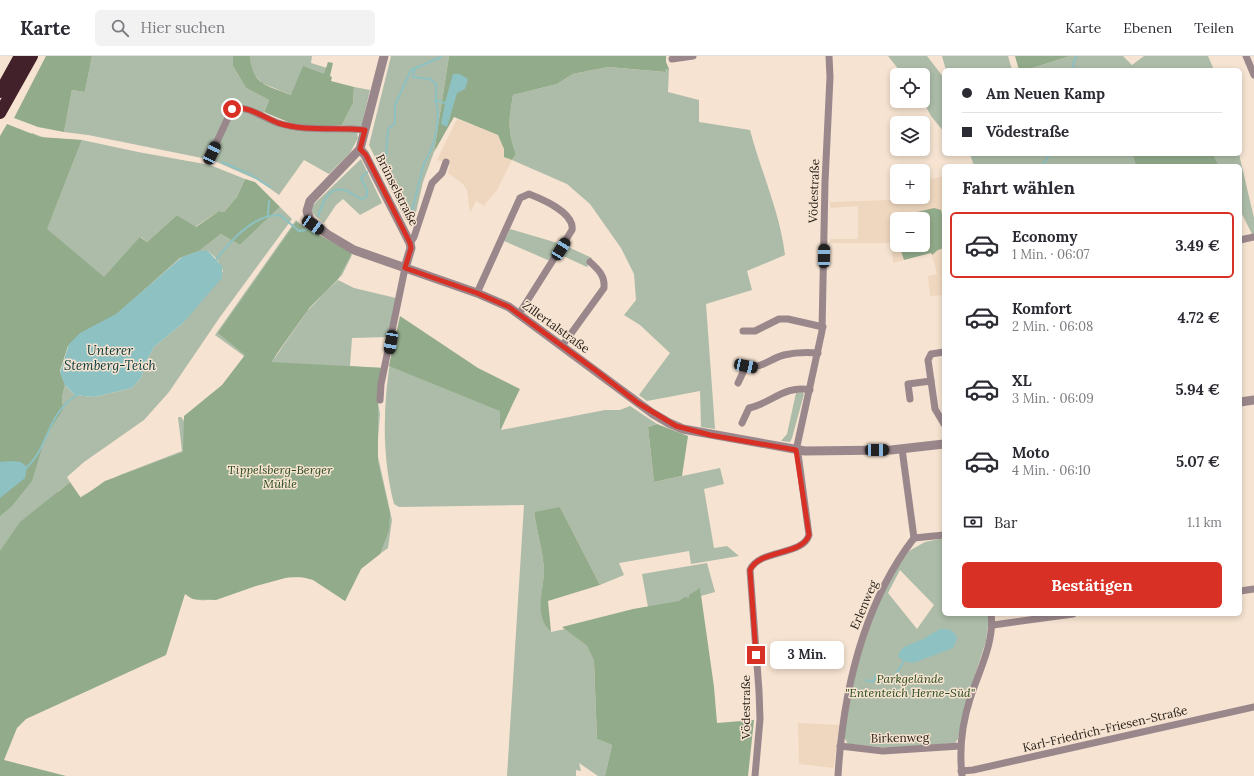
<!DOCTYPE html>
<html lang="de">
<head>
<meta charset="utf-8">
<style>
  :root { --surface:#fff; --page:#f2f2f3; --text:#2b2b33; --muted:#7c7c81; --line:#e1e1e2; --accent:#d93025 }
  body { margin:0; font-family:Lora,serif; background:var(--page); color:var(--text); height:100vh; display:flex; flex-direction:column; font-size:15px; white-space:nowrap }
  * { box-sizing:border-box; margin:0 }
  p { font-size:13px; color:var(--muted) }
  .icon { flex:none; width:22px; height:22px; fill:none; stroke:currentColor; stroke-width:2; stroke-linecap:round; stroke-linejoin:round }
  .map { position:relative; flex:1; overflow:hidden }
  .panel { position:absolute; left:942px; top:108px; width:300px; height:452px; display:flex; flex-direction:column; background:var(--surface); border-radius:6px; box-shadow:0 2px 6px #0003 }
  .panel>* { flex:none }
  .top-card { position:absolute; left:942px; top:12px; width:300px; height:88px; border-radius:6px; box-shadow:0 2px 6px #0003; display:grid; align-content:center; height:88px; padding:0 20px; background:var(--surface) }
  .tools { position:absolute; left:890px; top:12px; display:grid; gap:8px }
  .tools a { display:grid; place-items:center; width:40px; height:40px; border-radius:6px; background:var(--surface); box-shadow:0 2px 6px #0003; font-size:20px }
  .end { position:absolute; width:18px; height:18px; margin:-9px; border:5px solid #d93025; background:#fff; box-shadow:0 0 0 2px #fff }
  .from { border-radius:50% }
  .bubble { position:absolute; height:28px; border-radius:6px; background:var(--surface); box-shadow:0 2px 6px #0003; font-size:13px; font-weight:700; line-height:28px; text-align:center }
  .car { position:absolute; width:12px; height:24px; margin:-12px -6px; border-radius:5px; box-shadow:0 0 3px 1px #0007; background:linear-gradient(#222 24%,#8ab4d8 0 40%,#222 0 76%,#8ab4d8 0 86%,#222 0) }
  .top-card b { display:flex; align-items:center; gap:14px; height:38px; font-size:15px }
  .top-card b+b { border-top:1px solid var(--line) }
  .top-card i { width:10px; height:10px; background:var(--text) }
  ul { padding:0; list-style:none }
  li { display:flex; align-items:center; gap:12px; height:66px; margin:0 8px 6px; padding:0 12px; border:2px solid transparent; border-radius:6px }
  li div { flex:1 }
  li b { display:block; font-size:15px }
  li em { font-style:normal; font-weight:700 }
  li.active { border-color:var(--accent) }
  li>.icon { width:36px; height:36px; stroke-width:1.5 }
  h2 { padding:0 20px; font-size:18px; line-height:48px }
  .pay { display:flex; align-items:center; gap:10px; height:44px; padding:0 20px; font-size:15px }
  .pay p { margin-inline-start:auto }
  .cta { display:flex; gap:8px; margin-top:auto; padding:8px 20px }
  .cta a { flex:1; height:46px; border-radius:6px; background:var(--accent); color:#fff; font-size:16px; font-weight:700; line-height:46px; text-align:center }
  header { display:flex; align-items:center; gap:24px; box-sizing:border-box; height:56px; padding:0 20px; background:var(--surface); border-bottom:1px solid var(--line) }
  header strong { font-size:19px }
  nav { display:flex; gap:22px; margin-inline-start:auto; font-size:14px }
  .search { width:280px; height:36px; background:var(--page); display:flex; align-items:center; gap:10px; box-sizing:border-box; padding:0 14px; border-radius:6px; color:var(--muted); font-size:15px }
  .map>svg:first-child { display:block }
  .built { fill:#efd7bf }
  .green { fill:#acbca8; fill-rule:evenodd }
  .forest { fill:#92ab8b }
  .water { fill:#8ec1c2 }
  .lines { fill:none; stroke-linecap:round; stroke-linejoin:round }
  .stream { stroke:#8ec1c2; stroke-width:2 }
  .minor { stroke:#9a878c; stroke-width:7 }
  .tertiary { stroke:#9a878c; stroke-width:9 }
  .motorway { stroke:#42212b; stroke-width:12 }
  .route { stroke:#d93025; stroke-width:5 }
  .labels { text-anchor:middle; stroke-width:3; stroke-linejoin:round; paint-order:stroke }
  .street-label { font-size:12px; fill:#272019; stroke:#f6e3d1 }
  .park-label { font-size:12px; font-style:italic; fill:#25491b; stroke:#f6e3d1 }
  .water-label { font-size:13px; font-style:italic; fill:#033638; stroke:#f6e3d1 }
</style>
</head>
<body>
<header>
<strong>Karte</strong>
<div class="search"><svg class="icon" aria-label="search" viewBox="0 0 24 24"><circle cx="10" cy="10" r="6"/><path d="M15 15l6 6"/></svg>Hier suchen</div>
<nav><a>Karte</a><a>Ebenen</a><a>Teilen</a></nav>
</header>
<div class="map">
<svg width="1254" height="720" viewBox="0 0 1254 720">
  <rect width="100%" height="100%" fill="#f6e3d1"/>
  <g class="built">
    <path d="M457,63L498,79L504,93V101L512,104L497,134L484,150L476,145L470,157L467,134L463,128L448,117L450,108L437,104Z"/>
    <path d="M944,120V166L941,154L917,156L913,160L897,163V167L893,168L897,189H899L904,204L893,207L891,187H830V183H857L858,181V150L830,152V146L890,144V132L897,130V141H923V125Z"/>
    <path d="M944,192V239L930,240L928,220L937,218L932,199L938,194Z"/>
    <path d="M798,667L839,669L834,712L799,708Z"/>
  </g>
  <g class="green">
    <path d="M92,0H233V10L246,32L269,44L261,62L357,76L358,82L350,97L329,118L304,104L279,139L258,124L212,104L88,79L64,76L72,34L85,36Z"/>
    <path d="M250,0H312L311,7L327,12L325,18L291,39L262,27L251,15Z"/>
    <path d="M391,0H449L434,96L423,126L414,165H406L369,89Z"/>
    <path d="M888,0H927L944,22V76L931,60L923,45V19H903Z"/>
    <path d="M942,0H1008L1012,14H946Z"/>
    <path d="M1070,0H1123L1132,9L1144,0H1208L1214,14H1026Z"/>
    <path d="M608,11L664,16L666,13H669L668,36L699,44V66L750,74C761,116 780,156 785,199L747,215L752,234L706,248L715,373L701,371L700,335L647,345L639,339L670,297L640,269L624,259L636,244L634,218L621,192L590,148L567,128L512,104L516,98C507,74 509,64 513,39L557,28L573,18Z"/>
    <path d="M354,31L370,34L362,69L359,71L342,69L353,47Z"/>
    <path d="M32,77L45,82L81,84L47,173L82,84L138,96L210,109L245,123L237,141L224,156L219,155L195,171L177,159L147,186L141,181L55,302L63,353L62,341L65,329L75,339L94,341L132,332L141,322L147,304L154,291L183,267L223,215L217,203L208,195H199L221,178L240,189L280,151L292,163L220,261L169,336L144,364L84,406L67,421L70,426L57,436L71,449L82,440L120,419L182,395L178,361H181L187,369C208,348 231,326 244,300L215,279L296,164L308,174L352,199L342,219L287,276L274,303L310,251L338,224L354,232L396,242L389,281L352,282L350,310L383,312L377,340L380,358L377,396L392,464L388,492L362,511L345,545C337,539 321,525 312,523C286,517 255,528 231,537C219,541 206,547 193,543C189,542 186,538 183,536L0,668V111L29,82Z"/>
    <path d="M970,98H1132L1136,110H974Z"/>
    <path d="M1213,98H1239L1254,162V178H1252L1240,154V110H1219Z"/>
    <path d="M361,103L382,147L360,159L343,143L336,149L324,167L311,156L313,149Z"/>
    <path d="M510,173L561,188L550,205L504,185Z"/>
    <path d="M566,190L592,202L587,211L561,199Z"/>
    <path d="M392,294L512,349L501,374L605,354H620L630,350L657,368L648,371L654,426L720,412L724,428L704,433L714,492L727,490L739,500L691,508L689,495L619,507L624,519L600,529L560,451L535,462C538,479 543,497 544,514C544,533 534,561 551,576L565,573L587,590L594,605L597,683L612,689L605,720H598L579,707L581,715L576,714V720H507L524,449L399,451L394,448C381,397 383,345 392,294Z"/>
    <path d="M802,336L804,338L792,382L790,386L781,385L787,378L796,337Z"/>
    <path d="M944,482V558H989V561L986,585L965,650L958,683L955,687L892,692L848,688L844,681L849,646L863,584L890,522L909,495L925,486ZM900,514L934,549L917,573L888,537Z"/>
    <path d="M707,507L715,536L701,540L700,533L689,542L673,547L648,551L642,518Z"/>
  </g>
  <g class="forest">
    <path d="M46,0H92L85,36L72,34L64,76L38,71L14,62Z"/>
    <path d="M233,0H250C252,29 267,29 291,39L303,10L324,18L328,6L333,7L330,20L332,21L331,25L354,31L353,47L342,69L312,71L288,66L264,56L269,44L246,32L233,10Z"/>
    <path d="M449,0H666V6L669,13H666L665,16L608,11L573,18L557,28L513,39C509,64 507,74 516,98L512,104L504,101V93L498,79L454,61L434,96Z"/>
    <path d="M1015,0H1070L1026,14H1019Z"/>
    <path d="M7,68L40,81L82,84L47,173L104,221L140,181L147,186L177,159L196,171L219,155L224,156L237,141L245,123L255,126L280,151L240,189L221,178L199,195L180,202L117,258L81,278L68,290L60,315L65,329L62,341L63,353L45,382L32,425L11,451L0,460V80Z"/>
    <path d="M1132,98H1213L1219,110H1136Z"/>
    <path d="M934,152L941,154L944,166V192L938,194L932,199L931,197L904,204L899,189H923V163H902L913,160L917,156Z"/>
    <path d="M296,166L352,197L338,223L310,251L271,306L383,312L378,328V406L390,457L389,474L380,498L361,513L345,545L313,524L302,521H289L256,530L216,544L193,543L185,538L166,599L26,663L17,672L4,704L66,720H0V495L20,466L70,426L81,442L105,425L183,396L184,360L222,329L245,299L218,277Z"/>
    <path d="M400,260L478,312L520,333L500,374V355L389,310Z"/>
    <path d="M657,368L688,380L682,420L654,426L648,371Z"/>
    <path d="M560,451L600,529L548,545L551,576C533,561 544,533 544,514C543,497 538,479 535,462V456Z"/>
    <path d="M700,532L714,631L717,667L754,664L748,720H605L612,689L597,683L594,605L587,590L562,571L633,553L679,545L685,541L689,542V539Z"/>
  </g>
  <g class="water">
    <path d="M453,18H460L468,23L465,33L457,37L447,71L441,68L446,43Z"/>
    <path d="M199,195H208L222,210V222L183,267L154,291L147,304L141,322L132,332L94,341L75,339L65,329L60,317L69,288L80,277L116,258L182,201Z"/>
    <path d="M12,405L21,406L27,411L25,422L0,442V406Z"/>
    <path d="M940,573C948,572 956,575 957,583L953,592L913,607L904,605L898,601L900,595L904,591L923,583Z"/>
  </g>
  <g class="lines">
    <g class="stream">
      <path d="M1073,14L1074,5L1077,0"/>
      <path d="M435,44L445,47"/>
      <path d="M222,106L251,119L270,131"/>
      <path d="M379,110L386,100L388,73L395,67V49L411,14L441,1"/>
      <path d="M1042,110L1050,98"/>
      <path d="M268,159L269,145"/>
      <path d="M411,159L424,107C434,93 438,72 438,56C438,51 435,47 436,43C436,37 437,34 436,28L430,23L413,21L414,14L417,11"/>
      <path d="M318,160C323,146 329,128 347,135C353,138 357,141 362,143L367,140V134L361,122L367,116"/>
      <path d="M216,204C230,185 254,158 280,159L299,175L306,174"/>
      <path d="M26,412C49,392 46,358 77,339"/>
      <path d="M866,624L873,626L876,619L894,621L904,605"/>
    </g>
    <g class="minor">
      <path d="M1246,0L1254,19"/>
      <path d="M672,3L693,0"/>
      <path d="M208,105L232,53C246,48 265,63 278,67C306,76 336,71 365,74"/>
      <path d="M1240,184L1254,181"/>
      <path d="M410,187L414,181L432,127L442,117L446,106"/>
      <path d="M477,237L520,142L529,138C542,143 575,157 572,174L519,258"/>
      <path d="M743,275H755L779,263H788L823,271"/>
      <path d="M562,290L604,232C605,220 599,214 590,206"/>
      <path d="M944,296L931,298L928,304L935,353L944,368"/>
      <path d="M738,327L746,310C762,313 769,303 784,299C796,296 807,296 818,297"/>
      <path d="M910,343L908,328L931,325"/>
      <path d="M380,344L381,328L405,212"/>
      <path d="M742,367L749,352C770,348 786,328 810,334"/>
      <path d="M914,482L944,479"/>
      <path d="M1240,535L1254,533"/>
      <path d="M993,569L1073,558"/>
      <path d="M840,690L883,695L960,690"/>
      <path d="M961,715L973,714L1254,651"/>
      <path d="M962,719C959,693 962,668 970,643C978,617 995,586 991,558"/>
      <path d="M755,720L760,663L759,635L750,514C759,493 803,500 809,479L797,390L822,275L825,126L830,21L829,0"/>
      <path d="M838,720C843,635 862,550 914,482L902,393"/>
    </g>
    <g class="tertiary">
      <path d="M384,0L360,93L310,145L307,155L310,164L327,178L354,194L477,237L509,251L652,357L669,367L683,373L805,395L891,394L944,388"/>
      <path d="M360,93L365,99L410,187L411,192L405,212"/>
      <path d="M1240,346L1254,344"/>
    </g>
    <g class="motorway">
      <path d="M0,36L20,0"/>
      <path d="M0,57L32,0"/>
    </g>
  </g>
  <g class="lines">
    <path class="route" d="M232,53C246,48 265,62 278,67C306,76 336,71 365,74L360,93L366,99L410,187L411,192L405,212L477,237L509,251L595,314L638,347L676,370L710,379L796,394L809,479C802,500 759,493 750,514L756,599"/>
  </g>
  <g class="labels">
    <g class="street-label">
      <text transform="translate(397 134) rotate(63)" y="4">Brünselstraße</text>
      <text transform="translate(814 135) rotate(-88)" y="4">Vödestraße</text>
      <text transform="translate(556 271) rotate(36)" y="4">Zillertalstraße</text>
      <text transform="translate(864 549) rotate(-67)" y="4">Erlenweg</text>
      <text transform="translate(746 651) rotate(-90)" y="4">Vödestraße</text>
      <text transform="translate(1105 673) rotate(-13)" y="4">Karl-Friedrich-Friesen-Straße</text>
      <text transform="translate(900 682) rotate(-1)" y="4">Birkenweg</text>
    </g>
    <g class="park-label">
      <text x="280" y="418">Tippelsberg-Berger<tspan x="280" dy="14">Mühle</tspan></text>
      <text x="910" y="627">Parkgelände<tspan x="910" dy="14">"Ententeich Herne-Süd"</tspan></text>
    </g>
    <g class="water-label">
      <text x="110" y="299">Unterer<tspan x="110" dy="15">Stemberg-Teich</tspan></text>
    </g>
  </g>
</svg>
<div class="tools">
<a><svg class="icon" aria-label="locate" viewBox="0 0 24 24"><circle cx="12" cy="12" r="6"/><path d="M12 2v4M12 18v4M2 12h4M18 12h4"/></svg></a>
<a><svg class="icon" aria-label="layers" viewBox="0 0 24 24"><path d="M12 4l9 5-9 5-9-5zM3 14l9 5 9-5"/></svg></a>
<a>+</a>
<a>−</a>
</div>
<i class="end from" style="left:232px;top:53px"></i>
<i class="end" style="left:756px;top:599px"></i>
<div class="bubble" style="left:770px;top:585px;width:74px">3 Min.</div>
<i class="car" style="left:212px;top:97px;rotate:25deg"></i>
<i class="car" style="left:313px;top:169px;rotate:125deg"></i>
<i class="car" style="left:561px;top:193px;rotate:32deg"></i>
<i class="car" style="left:824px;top:200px;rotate:1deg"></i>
<i class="car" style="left:391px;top:286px;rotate:190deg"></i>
<i class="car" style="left:746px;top:310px;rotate:102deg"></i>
<i class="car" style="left:877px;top:394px;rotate:89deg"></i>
<div class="top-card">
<b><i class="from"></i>Am Neuen Kamp</b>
<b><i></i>Vödestraße</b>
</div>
<section class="panel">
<h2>Fahrt wählen</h2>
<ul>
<li class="active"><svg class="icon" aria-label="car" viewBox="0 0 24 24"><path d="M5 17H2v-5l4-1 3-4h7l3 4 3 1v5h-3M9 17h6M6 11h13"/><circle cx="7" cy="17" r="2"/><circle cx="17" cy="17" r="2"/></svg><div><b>Economy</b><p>1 Min. · 06:07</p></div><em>3.49 €</em></li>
<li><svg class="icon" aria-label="car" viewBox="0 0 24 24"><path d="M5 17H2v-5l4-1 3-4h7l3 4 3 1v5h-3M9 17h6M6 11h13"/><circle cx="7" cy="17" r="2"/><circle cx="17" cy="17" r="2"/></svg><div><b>Komfort</b><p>2 Min. · 06:08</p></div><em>4.72 €</em></li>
<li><svg class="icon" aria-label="car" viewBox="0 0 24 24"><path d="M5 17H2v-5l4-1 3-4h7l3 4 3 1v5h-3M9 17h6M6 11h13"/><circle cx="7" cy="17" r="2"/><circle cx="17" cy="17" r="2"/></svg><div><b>XL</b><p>3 Min. · 06:09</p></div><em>5.94 €</em></li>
<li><svg class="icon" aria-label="car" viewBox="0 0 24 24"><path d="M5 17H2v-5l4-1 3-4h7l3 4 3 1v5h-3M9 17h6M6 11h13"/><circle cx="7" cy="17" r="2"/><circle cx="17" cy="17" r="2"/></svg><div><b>Moto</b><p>4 Min. · 06:10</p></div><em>5.07 €</em></li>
</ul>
<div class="pay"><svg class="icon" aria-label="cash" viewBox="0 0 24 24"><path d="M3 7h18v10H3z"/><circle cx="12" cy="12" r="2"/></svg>Bar<p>1.1 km</p></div>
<div class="cta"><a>Bestätigen</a></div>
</section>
</div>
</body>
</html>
